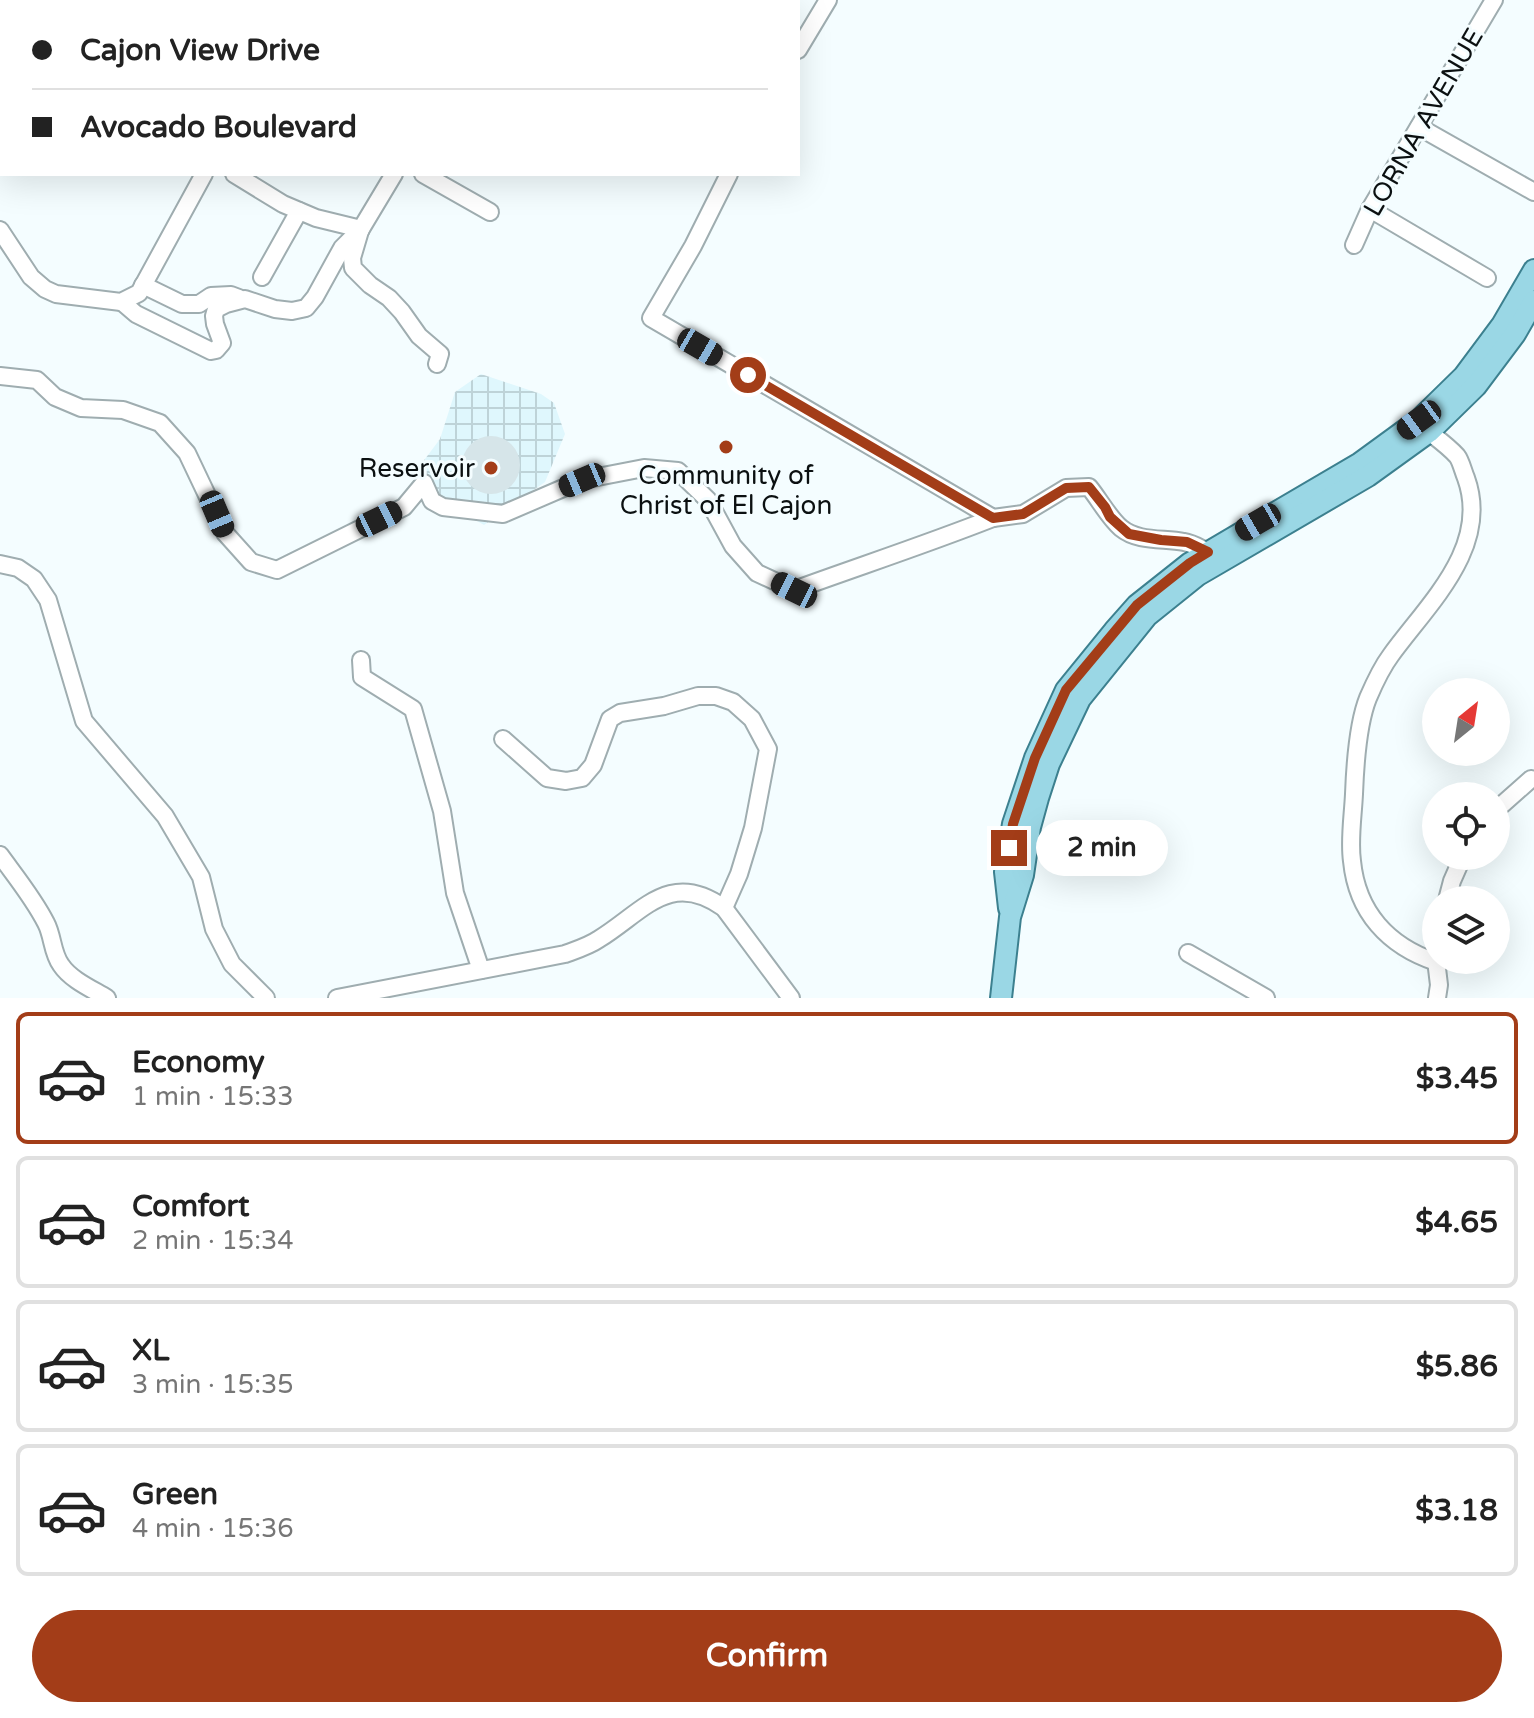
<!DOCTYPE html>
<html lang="en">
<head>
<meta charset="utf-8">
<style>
  :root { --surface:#fff; --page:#f2f2f2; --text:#222; --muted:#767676; --line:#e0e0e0; --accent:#a33d18 }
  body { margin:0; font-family:"Varela Round",sans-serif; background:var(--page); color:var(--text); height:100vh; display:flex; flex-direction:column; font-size:30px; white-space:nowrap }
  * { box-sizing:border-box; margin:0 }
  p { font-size:26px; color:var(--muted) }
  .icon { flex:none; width:44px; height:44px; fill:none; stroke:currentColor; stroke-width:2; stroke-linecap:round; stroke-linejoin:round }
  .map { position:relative; height:998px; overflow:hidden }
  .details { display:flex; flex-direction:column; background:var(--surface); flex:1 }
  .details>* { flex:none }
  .guide { position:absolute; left:0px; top:0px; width:800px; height:176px; box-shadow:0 8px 32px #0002; display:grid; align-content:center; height:176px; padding:0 32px; background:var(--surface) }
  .needle { width:52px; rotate:30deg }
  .fabs { position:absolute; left:1422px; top:678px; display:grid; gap:16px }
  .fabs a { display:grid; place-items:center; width:88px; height:88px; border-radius:50%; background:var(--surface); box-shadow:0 8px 32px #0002; font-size:40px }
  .end { position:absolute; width:36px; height:36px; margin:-18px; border:10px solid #a33d18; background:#fff; box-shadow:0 0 0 4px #fff }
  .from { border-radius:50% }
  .bubble { position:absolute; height:56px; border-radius:28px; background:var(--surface); box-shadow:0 8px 32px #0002; font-size:26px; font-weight:700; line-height:56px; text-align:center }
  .car { position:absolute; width:24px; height:48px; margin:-24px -12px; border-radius:10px; box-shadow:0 0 6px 2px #0007; background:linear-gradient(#222 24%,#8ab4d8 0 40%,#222 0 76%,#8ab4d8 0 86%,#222 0) }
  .guide b { display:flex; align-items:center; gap:28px; height:76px; font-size:30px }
  .guide b+b { border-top:2px solid var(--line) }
  .guide i { width:20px; height:20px; background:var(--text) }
  ul { padding:14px 0 0; list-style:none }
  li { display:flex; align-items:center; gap:24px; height:132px; margin:0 16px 12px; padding:0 16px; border:4px solid var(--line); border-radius:12px }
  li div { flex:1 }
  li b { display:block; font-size:30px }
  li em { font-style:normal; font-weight:700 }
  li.current { border-color:var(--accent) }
  li>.icon { width:72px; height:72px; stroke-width:1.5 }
  .button { display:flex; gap:16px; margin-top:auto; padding:16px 32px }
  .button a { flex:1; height:92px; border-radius:48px; background:var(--accent); color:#fff; font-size:32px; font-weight:700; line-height:92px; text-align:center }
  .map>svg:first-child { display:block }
  .industrial { fill:url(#industrial-grid) }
  .building { fill:#d6e5e9 }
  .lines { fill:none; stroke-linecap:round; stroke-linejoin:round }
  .minor-casing { stroke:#9fadb0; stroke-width:20 }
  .major-casing { stroke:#3c808f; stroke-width:24 }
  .minor { stroke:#fff; stroke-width:16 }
  .major { stroke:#9ad7e5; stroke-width:20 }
  .route { stroke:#a33d18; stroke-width:10 }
  .poi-dot { fill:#a33d18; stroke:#f4fdff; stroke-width:3 }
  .labels { text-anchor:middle; stroke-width:6; stroke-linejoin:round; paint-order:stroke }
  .street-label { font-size:26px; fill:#0b1011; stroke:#f4fdff }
  .poi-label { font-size:26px; fill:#0b1011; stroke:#f4fdff; text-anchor:end }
</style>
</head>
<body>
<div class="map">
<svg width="1534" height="998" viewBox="0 0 1534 998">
  <defs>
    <pattern id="industrial-grid" width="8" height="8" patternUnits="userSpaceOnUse" patternTransform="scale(2)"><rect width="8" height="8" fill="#dff7fd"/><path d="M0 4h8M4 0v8" fill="none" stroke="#bed3d8"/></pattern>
  </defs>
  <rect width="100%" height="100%" fill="#f4fdff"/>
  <path class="industrial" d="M481,374L541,394L554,403L565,434L545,482L484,525L415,485L422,463L440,439L455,392Z"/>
  <circle class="building" cx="491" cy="465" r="29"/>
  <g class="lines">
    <defs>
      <g id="minor">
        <path d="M144,0L148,2"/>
        <path d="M424,0L428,2"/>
        <path d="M465,0L469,2"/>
        <path d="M25,2L26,0"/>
        <path d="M495,2L496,0"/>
        <path d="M798,50L828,0"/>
        <path d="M1419,127L1534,192"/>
        <path d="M234,174L283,204L316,218L361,229"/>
        <path d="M423,174L490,212"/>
        <path d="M729,174L693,246L651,318L993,518L1023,514L1066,488L1089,487C1099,499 1109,518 1121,528C1138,542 1163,538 1184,542C1192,543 1200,548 1208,552"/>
        <path d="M1370,209L1487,278"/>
        <path d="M0,230L31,277L45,289L56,294L121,302L139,293L204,174"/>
        <path d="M360,231L352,258L353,268L370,285L389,298L402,312L419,336L440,354L437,364"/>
        <path d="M1354,245L1370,209L1494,0"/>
        <path d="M262,277L299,211"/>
        <path d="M143,285L182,304H199L211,296L231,295L239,298"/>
        <path d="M122,302L136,314L211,351L216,350L222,343L215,324L214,316L216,309L226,304L245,299L275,309L292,311L306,308L315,297L342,248L361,229L394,174"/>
        <path d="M0,376L37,380L55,397L81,408L123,410L160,423L187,453L225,533L251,562L277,570L404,507L424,483L432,501L443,507L503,514L582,480L644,468L678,471L708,500L733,546L757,573L794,590C860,566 927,544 993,518"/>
        <path d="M1429,432C1438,439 1449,447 1457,456C1461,461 1463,471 1466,478C1491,547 1428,604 1391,655C1382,667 1374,684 1368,698C1358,723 1355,767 1354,794C1353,816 1349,840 1352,861C1357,912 1388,946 1436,962"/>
        <path d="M0,564L18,568L34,579L48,600L84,721L165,816L201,877L214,929L232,964L266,998"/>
        <path d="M361,660L362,677L413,709L442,811L455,893L481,970"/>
        <path d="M503,739L547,778L566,781L582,778L593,765L610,719L620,713L664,706L698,696H716L733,702L752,719L768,749L753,828L739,874L724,908"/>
        <path d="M1496,810L1531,779"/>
        <path d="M0,855C16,877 34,899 46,923C53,936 52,953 61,965C71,980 92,989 107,998"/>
        <path d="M1447,900L1452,881L1463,856"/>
        <path d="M1188,953L1266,998"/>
        <path d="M1436,960L1439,985L1437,998"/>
        <path d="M337,998L565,954C576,950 589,946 599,939C643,912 670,869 724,908L791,998"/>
      </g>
      <g id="major">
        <path d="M1009,908L1005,872L1013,824L1035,758L1066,690L1114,631L1137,605L1190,563L1360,463L1419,420L1464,376L1502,325L1534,270"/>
        <path d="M1001,998L1010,917L1023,875L1030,827L1038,798L1049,764L1080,699L1147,616L1198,575L1368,476L1429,432L1476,386L1515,334L1534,301"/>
      </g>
    </defs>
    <use href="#minor" class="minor-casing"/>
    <use href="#major" class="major-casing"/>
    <use href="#minor" class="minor"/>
    <use href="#major" class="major"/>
  </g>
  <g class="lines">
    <path class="route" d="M748,375L993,518L1023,514L1066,488L1089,487L1105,507L1110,517L1129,534L1161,540L1187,542L1208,552L1190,563L1137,605L1066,690L1035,758L1013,824L1009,848"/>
  </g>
  <g class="poi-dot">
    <circle cx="726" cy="447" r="8"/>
    <circle cx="491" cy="468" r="8"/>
  </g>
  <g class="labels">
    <g class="street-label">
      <text transform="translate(1423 122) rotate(-60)" y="9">LORNA AVENUE</text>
    </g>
    <g class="poi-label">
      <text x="475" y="477">Reservoir</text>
      <text x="726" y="484" text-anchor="middle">Community of<tspan x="726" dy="30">Christ of El Cajon</tspan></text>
    </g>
  </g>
</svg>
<div class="fabs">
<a><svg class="needle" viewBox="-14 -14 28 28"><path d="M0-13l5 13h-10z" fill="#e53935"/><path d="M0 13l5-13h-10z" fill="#767676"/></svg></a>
<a><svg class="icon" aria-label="locate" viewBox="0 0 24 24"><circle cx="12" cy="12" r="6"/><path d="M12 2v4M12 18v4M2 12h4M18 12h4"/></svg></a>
<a><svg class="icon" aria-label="layers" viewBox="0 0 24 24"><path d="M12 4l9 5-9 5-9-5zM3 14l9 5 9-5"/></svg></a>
</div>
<i class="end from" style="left:748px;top:375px"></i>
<i class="end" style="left:1009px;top:848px"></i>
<div class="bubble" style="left:1036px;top:820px;width:132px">2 min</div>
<i class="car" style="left:700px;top:347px;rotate:120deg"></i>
<i class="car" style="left:1419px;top:420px;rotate:234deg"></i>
<i class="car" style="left:582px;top:480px;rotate:247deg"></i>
<i class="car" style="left:217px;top:514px;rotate:157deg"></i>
<i class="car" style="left:379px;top:519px;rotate:64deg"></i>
<i class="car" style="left:1258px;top:522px;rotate:240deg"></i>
<i class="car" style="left:794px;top:590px;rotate:296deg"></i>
<div class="guide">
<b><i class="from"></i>Cajon View Drive</b>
<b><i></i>Avocado Boulevard</b>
</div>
</div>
<section class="details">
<ul>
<li class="current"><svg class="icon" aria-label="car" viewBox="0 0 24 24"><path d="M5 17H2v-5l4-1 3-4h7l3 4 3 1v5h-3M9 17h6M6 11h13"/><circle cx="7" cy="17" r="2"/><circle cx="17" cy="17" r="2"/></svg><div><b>Economy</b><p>1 min · 15:33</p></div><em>$3.45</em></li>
<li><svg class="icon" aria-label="car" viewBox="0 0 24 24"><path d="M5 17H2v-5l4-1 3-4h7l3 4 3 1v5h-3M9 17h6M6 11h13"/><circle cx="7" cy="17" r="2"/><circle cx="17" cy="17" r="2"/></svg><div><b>Comfort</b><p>2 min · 15:34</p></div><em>$4.65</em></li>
<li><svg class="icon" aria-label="car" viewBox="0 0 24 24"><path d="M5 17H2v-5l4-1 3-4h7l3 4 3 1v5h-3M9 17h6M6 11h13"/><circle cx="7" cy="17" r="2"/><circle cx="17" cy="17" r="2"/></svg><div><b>XL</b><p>3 min · 15:35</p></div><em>$5.86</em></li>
<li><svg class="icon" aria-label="car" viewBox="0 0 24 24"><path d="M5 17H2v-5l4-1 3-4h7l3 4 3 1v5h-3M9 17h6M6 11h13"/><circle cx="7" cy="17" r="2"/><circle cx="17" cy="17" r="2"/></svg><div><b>Green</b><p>4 min · 15:36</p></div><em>$3.18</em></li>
</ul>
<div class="button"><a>Confirm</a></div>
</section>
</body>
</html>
